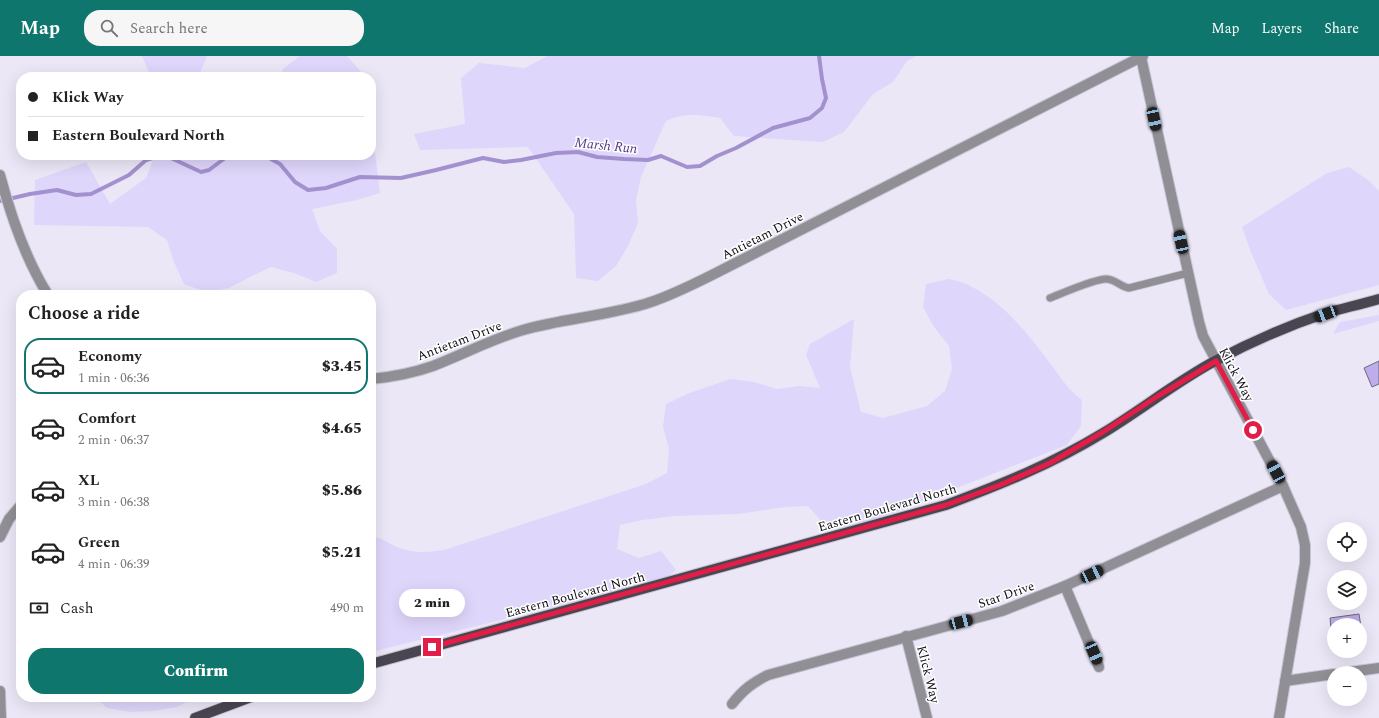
<!DOCTYPE html>
<html lang="en">
<head>
<meta charset="utf-8">
<style>
  :root { --surface:#fff; --page:#f6f6f6; --text:#222; --muted:#767676; --line:#e0e0e0; --accent:#0f766e }
  body { margin:0; font-family:Spectral,serif; background:var(--page); color:var(--text); height:100vh; display:flex; flex-direction:column; font-size:15px; white-space:nowrap }
  * { box-sizing:border-box; margin:0 }
  p { font-size:13px; color:var(--muted) }
  .icon { flex:none; width:22px; height:22px; fill:none; stroke:currentColor; stroke-width:2; stroke-linecap:round; stroke-linejoin:round }
  .map { position:relative; flex:1; overflow:hidden }
  .panel { position:absolute; left:16px; top:234px; width:360px; height:412px; display:flex; flex-direction:column; background:var(--surface); border-radius:16px; box-shadow:0 4px 16px #0002 }
  .panel>* { flex:none }
  .banner { position:absolute; left:16px; top:16px; width:360px; height:88px; border-radius:16px; box-shadow:0 4px 16px #0002; display:grid; align-content:center; height:88px; padding:0 12px; background:var(--surface) }
  .controls { position:absolute; left:1327px; top:466px; display:grid; gap:8px }
  .controls a { display:grid; place-items:center; width:40px; height:40px; border-radius:50%; background:var(--surface); box-shadow:0 4px 16px #0002; font-size:20px }
  .end { position:absolute; width:18px; height:18px; margin:-9px; border:5px solid #e11d48; background:#fff; box-shadow:0 0 0 2px #fff }
  .from { border-radius:50% }
  .bubble { position:absolute; height:28px; border-radius:14px; background:var(--surface); box-shadow:0 4px 16px #0002; font-size:13px; font-weight:800; line-height:28px; text-align:center }
  .car { position:absolute; width:12px; height:24px; margin:-12px -6px; border-radius:5px; box-shadow:0 0 3px 1px #0007; background:linear-gradient(#222 24%,#8ab4d8 0 40%,#222 0 76%,#8ab4d8 0 86%,#222 0) }
  .banner b { display:flex; align-items:center; gap:14px; height:38px; font-size:15px }
  .banner b+b { border-top:1px solid var(--line) }
  .banner i { width:10px; height:10px; background:var(--text) }
  ul { padding:0; list-style:none }
  li { display:flex; align-items:center; gap:12px; height:56px; margin:0 8px 6px; padding:0 4px; border:2px solid transparent; border-radius:16px }
  li div { flex:1 }
  li b { display:block; font-size:15px }
  li em { font-style:normal; font-weight:800 }
  li.selected { border-color:var(--accent) }
  li>.icon { width:36px; height:36px; stroke-width:1.5 }
  h2 { padding:0 12px; font-size:18px; line-height:48px }
  .pay { display:flex; align-items:center; gap:10px; height:44px; padding:0 12px; font-size:15px }
  .pay p { margin-inline-start:auto }
  .primary-button { display:flex; gap:8px; margin-top:auto; padding:8px 12px }
  .primary-button a { flex:1; height:46px; border-radius:16px; background:var(--accent); color:#fff; font-size:16px; font-weight:800; line-height:46px; text-align:center }
  header { display:flex; align-items:center; gap:24px; box-sizing:border-box; height:56px; padding:0 20px; background:var(--accent); color:#fff }
  header strong { font-size:19px }
  nav { display:flex; gap:22px; margin-inline-start:auto; font-size:14px }
  .search { width:280px; height:36px; background:var(--page); display:flex; align-items:center; gap:10px; box-sizing:border-box; padding:0 14px; border-radius:16px; color:var(--muted); font-size:15px }
  .map>svg:first-child { display:block }
  .green { fill:#dfd6fb }
  .lines { fill:none; stroke-linecap:round; stroke-linejoin:round }
  .stream { stroke:#a391cf; stroke-width:4 }
  .building { fill:#beacec; stroke:#6f6b79 }
  .service-casing { stroke:#c8c4d2; stroke-width:9 }
  .minor-casing { stroke:#c8c4d2; stroke-width:12 }
  .tertiary-casing { stroke:#c8c4d2; stroke-width:12 }
  .primary-casing { stroke:#c8c4d2; stroke-width:12 }
  .service { stroke:#908f95; stroke-width:7 }
  .minor { stroke:#908f95; stroke-width:10 }
  .tertiary { stroke:#908f95; stroke-width:10 }
  .primary { stroke:#494651; stroke-width:10 }
  .route { stroke:#e11d48; stroke-width:5 }
  .labels { text-anchor:middle; stroke-width:3; stroke-linejoin:round; paint-order:stroke }
  .street-label { font-size:13px; fill:#0e0d12; stroke:#fff }
  .water-label { font-size:14px; font-style:italic; fill:#553a86; stroke:#fff }
</style>
</head>
<body>
<header>
<strong>Map</strong>
<div class="search"><svg class="icon" aria-label="search" viewBox="0 0 24 24"><circle cx="10" cy="10" r="6"/><path d="M15 15l6 6"/></svg>Search here</div>
<nav><a>Map</a><a>Layers</a><a>Share</a></nav>
</header>
<div class="map">
<svg width="1379" height="662" viewBox="0 0 1379 662">
  <rect width="100%" height="100%" fill="#ebe7f7"/>
  <g class="green">
    <path d="M142,0H207L199,19L200,21H151Z"/>
    <path d="M300,0H347L362,17L363,21H280L283,13Z"/>
    <path d="M547,0H916L907,5L893,26L873,38L844,76L823,86L734,80L720,62C702,59 684,56 666,65L641,121L636,144L638,167L628,190L616,210L598,225L576,222L574,158L528,91L420,94L414,78L465,68L461,22L479,7L525,12Z"/>
    <path d="M371,64L380,137L357,144L312,153L320,175L337,193V217L316,226L294,217L271,211L250,221L229,232L206,236L184,228L174,206L167,184L148,171L34,169L35,124L86,106L110,148L146,122L155,99H371Z"/>
    <path d="M1349,111L1368,124L1379,135V229L1286,254L1269,238L1250,194L1242,171L1327,117Z"/>
    <path d="M949,223C957,225 966,227 972,231C1006,248 1030,281 1052,310C1061,322 1070,336 1082,344L1081,370L1067,389L854,472L823,467L808,450L785,451L738,458L674,460L643,464L620,469L617,493L639,502L661,495L676,514L658,529L639,530L371,596V480C382,481 390,489 400,492C417,498 427,496 444,494L646,428L667,417L669,393L663,371L666,348L687,338L730,323L754,326L777,333L799,330L820,332L806,299L810,288L854,263L850,311L861,356L883,362L927,350L945,335L952,313L949,290L934,271L923,251L926,228Z"/>
    <path d="M1379,259V265L1333,278L1340,266Z"/>
    <path d="M95,641H196L177,651L154,655L130,656L107,652Z"/>
  </g>
  <g class="lines">
    <g class="stream">
      <path d="M264,99L280,108L295,126L308,134L326,132L360,121L401,122L436,114L483,102L504,106L521,104L556,97L578,96L597,101L624,103L648,104L661,100L687,111L700,110L717,100L736,92L773,72L810,62L822,52L826,42L822,23L819,0"/>
      <path d="M0,145L30,138L57,134L76,139L91,138L129,119L146,104L156,101L171,102L201,116L209,114L229,99"/>
    </g>
  </g>
  <g class="building">
    <path d="M1379,305V328L1372,331L1364,312Z"/>
    <path d="M1359,558L1363,583L1360,584V569H1334V583H1332L1330,562Z"/>
  </g>
  <g class="lines">
    <defs>
      <path id="service" d="M1050,242C1063,237 1094,223 1106,223C1115,223 1121,231 1129,232L1188,217"/>
      <g id="minor">
        <path d="M1141,1L1199,266L1203,280L1283,430L1301,471L1305,489V507L1279,662"/>
        <path d="M371,323C392,321 413,317 433,310C464,298 492,283 523,274C565,262 609,260 651,246C672,239 692,229 712,219L1143,0"/>
        <path d="M1065,530L1099,611"/>
        <path d="M906,580L927,662"/>
        <path d="M1343,617L1379,612"/>
        <path d="M1285,625L1334,618"/>
        <path d="M732,648C743,634 752,627 768,619L1002,555L1065,530L1283,430"/>
      </g>
      <g id="tertiary">
        <path d="M0,119C11,161 25,202 48,239"/>
        <path d="M0,481L9,463L21,449"/>
        <path d="M0,635L1,662"/>
      </g>
      <g id="primary">
        <path d="M371,608L946,449C1002,428 1052,408 1103,377C1141,354 1176,326 1215,305C1249,287 1290,269 1326,257C1344,252 1362,248 1379,243"/>
        <path d="M195,662L251,641"/>
      </g>
    </defs>
    <use href="#service" class="service-casing"/>
    <use href="#minor" class="minor-casing"/>
    <use href="#tertiary" class="tertiary-casing"/>
    <use href="#primary" class="primary-casing"/>
    <use href="#service" class="service"/>
    <use href="#minor" class="minor"/>
    <use href="#tertiary" class="tertiary"/>
    <use href="#primary" class="primary"/>
  </g>
  <g class="lines">
    <path class="route" d="M432,591L946,449L1000,429L1050,407L1103,376L1158,340L1216,305L1253,374"/>
  </g>
  <g class="labels">
    <g class="street-label">
      <text transform="translate(762 179) rotate(-27)" y="5">Antietam Drive</text>
      <text transform="translate(459 284) rotate(-21)" y="5">Antietam Drive</text>
      <text transform="translate(1237 318) rotate(62)" y="5">Klick Way</text>
      <text transform="translate(887 451) rotate(-16)" y="5">Eastern Boulevard North</text>
      <text transform="translate(575 538) rotate(-15)" y="5">Eastern Boulevard North</text>
      <text transform="translate(1006 538) rotate(-19)" y="5">Star Drive</text>
      <text transform="translate(929 618) rotate(76)" y="5">Klick Way</text>
    </g>
    <g class="water-label">
      <text transform="translate(606 89) rotate(6)" y="5">Marsh Run</text>
    </g>
  </g>
</svg>
<div class="controls">
<a><svg class="icon" aria-label="locate" viewBox="0 0 24 24"><circle cx="12" cy="12" r="6"/><path d="M12 2v4M12 18v4M2 12h4M18 12h4"/></svg></a>
<a><svg class="icon" aria-label="layers" viewBox="0 0 24 24"><path d="M12 4l9 5-9 5-9-5zM3 14l9 5 9-5"/></svg></a>
<a>+</a>
<a>−</a>
</div>
<i class="end from" style="left:1253px;top:374px"></i>
<i class="end" style="left:432px;top:591px"></i>
<div class="bubble" style="left:399px;top:533px;width:66px">2 min</div>
<i class="car" style="left:1154px;top:63px;rotate:168deg"></i>
<i class="car" style="left:1181px;top:186px;rotate:348deg"></i>
<i class="car" style="left:1326px;top:258px;rotate:249deg"></i>
<i class="car" style="left:1276px;top:416px;rotate:332deg"></i>
<i class="car" style="left:1092px;top:518px;rotate:65deg"></i>
<i class="car" style="left:961px;top:566px;rotate:75deg"></i>
<i class="car" style="left:1094px;top:597px;rotate:157deg"></i>
<div class="banner">
<b><i class="from"></i>Klick Way</b>
<b><i></i>Eastern Boulevard North</b>
</div>
<section class="panel">
<h2>Choose a ride</h2>
<ul>
<li class="selected"><svg class="icon" aria-label="car" viewBox="0 0 24 24"><path d="M5 17H2v-5l4-1 3-4h7l3 4 3 1v5h-3M9 17h6M6 11h13"/><circle cx="7" cy="17" r="2"/><circle cx="17" cy="17" r="2"/></svg><div><b>Economy</b><p>1 min · 06:36</p></div><em>$3.45</em></li>
<li><svg class="icon" aria-label="car" viewBox="0 0 24 24"><path d="M5 17H2v-5l4-1 3-4h7l3 4 3 1v5h-3M9 17h6M6 11h13"/><circle cx="7" cy="17" r="2"/><circle cx="17" cy="17" r="2"/></svg><div><b>Comfort</b><p>2 min · 06:37</p></div><em>$4.65</em></li>
<li><svg class="icon" aria-label="car" viewBox="0 0 24 24"><path d="M5 17H2v-5l4-1 3-4h7l3 4 3 1v5h-3M9 17h6M6 11h13"/><circle cx="7" cy="17" r="2"/><circle cx="17" cy="17" r="2"/></svg><div><b>XL</b><p>3 min · 06:38</p></div><em>$5.86</em></li>
<li><svg class="icon" aria-label="car" viewBox="0 0 24 24"><path d="M5 17H2v-5l4-1 3-4h7l3 4 3 1v5h-3M9 17h6M6 11h13"/><circle cx="7" cy="17" r="2"/><circle cx="17" cy="17" r="2"/></svg><div><b>Green</b><p>4 min · 06:39</p></div><em>$5.21</em></li>
</ul>
<div class="pay"><svg class="icon" aria-label="cash" viewBox="0 0 24 24"><path d="M3 7h18v10H3z"/><circle cx="12" cy="12" r="2"/></svg>Cash<p>490 m</p></div>
<div class="primary-button"><a>Confirm</a></div>
</section>
</div>
</body>
</html>
